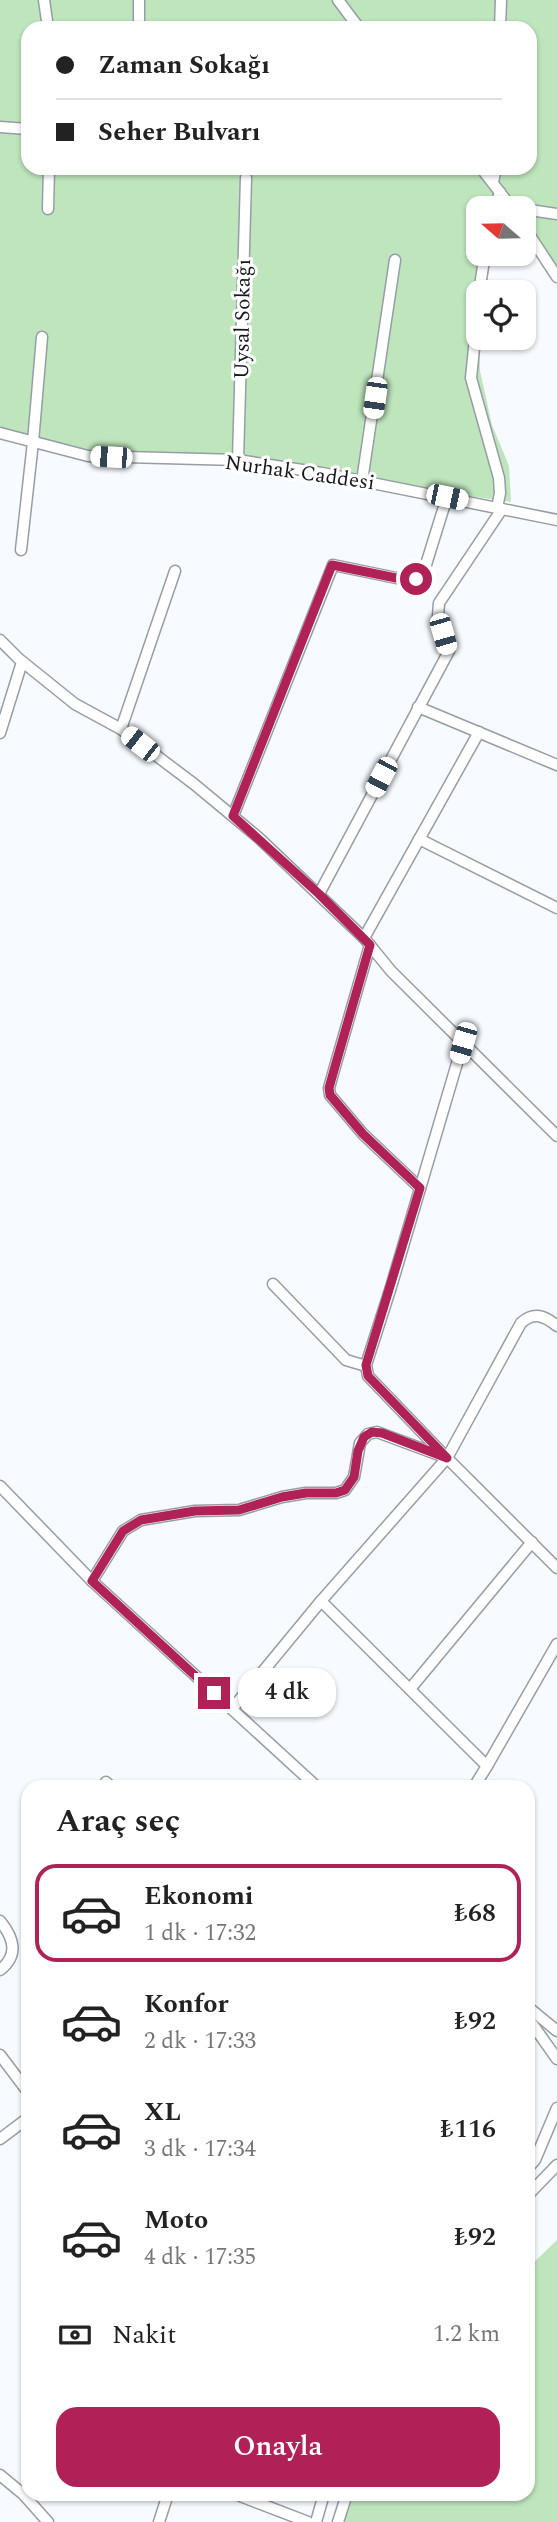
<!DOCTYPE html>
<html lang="tr">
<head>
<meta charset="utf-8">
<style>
  :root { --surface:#fff; --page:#f6f6f6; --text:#222; --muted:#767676; --line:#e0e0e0; --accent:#b02157 }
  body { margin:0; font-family:Spectral,serif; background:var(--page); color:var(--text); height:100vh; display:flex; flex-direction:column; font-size:26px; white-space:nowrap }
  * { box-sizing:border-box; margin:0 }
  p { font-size:23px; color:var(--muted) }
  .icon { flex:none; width:38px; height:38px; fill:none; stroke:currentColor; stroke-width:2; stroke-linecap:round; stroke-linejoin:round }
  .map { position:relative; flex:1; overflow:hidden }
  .details { position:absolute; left:21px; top:1780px; width:514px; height:721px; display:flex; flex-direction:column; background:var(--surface); border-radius:21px; box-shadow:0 2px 5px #0004 }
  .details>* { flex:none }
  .top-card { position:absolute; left:21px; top:21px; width:516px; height:154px; border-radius:21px; box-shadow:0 2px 5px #0004; display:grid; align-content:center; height:154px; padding:0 35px; background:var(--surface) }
  .needle { width:46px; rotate:290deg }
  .tools { position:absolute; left:466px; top:196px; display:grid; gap:14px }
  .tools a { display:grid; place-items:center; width:70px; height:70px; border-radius:14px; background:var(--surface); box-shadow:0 2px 5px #0004; font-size:35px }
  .end { position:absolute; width:32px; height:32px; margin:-16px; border:9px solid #b02157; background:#fff; box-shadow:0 0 0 4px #fff }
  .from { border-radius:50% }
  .bubble { position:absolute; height:49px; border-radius:21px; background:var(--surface); box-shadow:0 2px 5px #0004; font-size:23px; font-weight:600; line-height:49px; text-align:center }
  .car { position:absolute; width:21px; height:42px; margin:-21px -10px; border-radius:9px; box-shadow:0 0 5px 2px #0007; background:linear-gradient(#fff 24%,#345 0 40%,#fff 0 76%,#345 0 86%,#fff 0) }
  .top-card b { display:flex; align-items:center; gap:24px; height:66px; font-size:26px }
  .top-card b+b { border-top:2px solid var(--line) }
  .top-card i { width:18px; height:18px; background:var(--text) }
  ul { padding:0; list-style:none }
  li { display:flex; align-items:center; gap:21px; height:98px; margin:0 14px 10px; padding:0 21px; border:4px solid transparent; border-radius:21px }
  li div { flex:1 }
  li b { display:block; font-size:26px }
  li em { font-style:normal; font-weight:600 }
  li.on { border-color:var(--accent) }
  li>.icon { width:63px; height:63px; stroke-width:1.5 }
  h2 { padding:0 35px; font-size:32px; line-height:84px }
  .pay { display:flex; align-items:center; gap:18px; height:77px; padding:0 35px; font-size:26px }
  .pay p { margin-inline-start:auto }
  .primary-button { display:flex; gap:14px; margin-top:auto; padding:14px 35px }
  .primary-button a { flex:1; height:80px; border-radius:21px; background:var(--accent); color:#fff; font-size:28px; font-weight:600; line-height:80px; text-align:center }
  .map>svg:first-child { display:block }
  .green { fill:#bee5bc; fill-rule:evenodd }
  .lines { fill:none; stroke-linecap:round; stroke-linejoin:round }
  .minor-casing { stroke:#979da6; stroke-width:13 }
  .minor { stroke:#fff; stroke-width:10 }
  .route { stroke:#b02157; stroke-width:9 }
  .labels { text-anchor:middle; stroke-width:6; stroke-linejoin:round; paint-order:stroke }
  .street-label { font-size:21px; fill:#15171b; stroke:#fff }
</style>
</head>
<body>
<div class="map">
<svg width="557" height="2522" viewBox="0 0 557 2522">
  <rect width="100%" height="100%" fill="#f7fafe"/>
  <g class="green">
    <path d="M0,0H557V276L523,224V208H478V254H491L486,292H478L480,371L492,425L509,466L511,502L354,480L247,461L113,458L0,431ZM28,28H530V168H28Z"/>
    <path d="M557,2240V2522H344L354,2494H528L529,2267Z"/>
  </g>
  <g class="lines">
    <defs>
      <g id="minor">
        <path d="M44,0L48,28"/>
        <path d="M338,0L359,28"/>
        <path d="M139,28V0"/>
        <path d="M500,28L501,0"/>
        <path d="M0,127L28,129"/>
        <path d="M481,168L512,208"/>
        <path d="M493,182L496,168"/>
        <path d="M495,208L500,192"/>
        <path d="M48,209L49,168"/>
        <path d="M523,209L557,214"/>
        <path d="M523,225L557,277"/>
        <path d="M479,292L485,254"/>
        <path d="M478,309L471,378L499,478L500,493L497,508"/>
        <path d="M0,433L88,456L238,460L322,473L557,520"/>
        <path d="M238,460L246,178"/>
        <path d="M362,481L395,260"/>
        <path d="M21,550L33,442L42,337"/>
        <path d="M0,640L19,659L75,704L121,729L194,784L259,838L364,938L391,971L557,1136"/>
        <path d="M418,707L557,765"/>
        <path d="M121,729L175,571"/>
        <path d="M0,733L22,662"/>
        <path d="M233,816L333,565L406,580L416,579L424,571L447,497"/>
        <path d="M419,839L557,908"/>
        <path d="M319,894L449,651L438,616L439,603L502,509"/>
        <path d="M364,938L479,732"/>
        <path d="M370,945L336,1063L329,1088L330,1095L363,1134L420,1188"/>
        <path d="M273,1284L346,1360L366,1366"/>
        <path d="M443,1454L368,1376L366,1365L391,1287L463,1043"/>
        <path d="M0,1486L92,1581L317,1787"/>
        <path d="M92,1581L123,1531L141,1520L195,1511L239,1510L282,1497L306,1493H336L345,1490L354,1477L360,1443L368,1434L377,1432L447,1458L557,1568"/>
        <path d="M321,1601L487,1766L557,1644"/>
        <path d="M410,1689L532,1542"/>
        <path d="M232,1709L321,1601L447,1458L521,1323C534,1311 545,1316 557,1326"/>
        <path d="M106,1782L111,1787"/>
        <path d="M474,1787L487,1766"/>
        <path d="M0,1921C14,1938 19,1955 0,1970"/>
        <path d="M528,2007L557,2031"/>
        <path d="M528,2018L557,2059"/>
        <path d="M0,2055L28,2092"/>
        <path d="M0,2139L28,2118"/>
        <path d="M528,2168L535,2160L557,2108"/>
        <path d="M528,2195L557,2165"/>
        <path d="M0,2475L23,2494L48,2522"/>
        <path d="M235,2494L308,2522"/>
        <path d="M159,2522L168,2494"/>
        <path d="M316,2522L324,2494"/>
        <path d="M338,2522L347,2494"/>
      </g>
    </defs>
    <use href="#minor" class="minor-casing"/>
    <use href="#minor" class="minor"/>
  </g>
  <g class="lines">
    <path class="route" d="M214,1693L92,1581L123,1531L141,1520L195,1511L239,1510L282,1497L306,1493H336L345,1490L354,1477L358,1451L364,1437L372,1432L382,1433L447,1458L368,1376L366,1365L420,1188L363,1134L330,1095L329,1088L336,1063L370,945L319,894L233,816L332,565L406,580L416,579"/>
  </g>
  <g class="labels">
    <g class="street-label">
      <text transform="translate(242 319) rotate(-89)" y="7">Uysal Sokağı</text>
      <text transform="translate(300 472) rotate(8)" y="7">Nurhak Caddesi</text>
    </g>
  </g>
</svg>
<div class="tools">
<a><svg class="needle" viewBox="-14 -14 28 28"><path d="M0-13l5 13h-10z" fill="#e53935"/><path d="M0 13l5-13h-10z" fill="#767676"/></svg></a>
<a><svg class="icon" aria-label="locate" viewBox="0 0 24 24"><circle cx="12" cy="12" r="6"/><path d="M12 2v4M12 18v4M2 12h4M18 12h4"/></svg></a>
</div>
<i class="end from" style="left:416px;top:579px"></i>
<i class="end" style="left:214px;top:1693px"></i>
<div class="bubble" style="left:238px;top:1668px;width:98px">4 dk</div>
<i class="car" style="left:375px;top:398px;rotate:188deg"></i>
<i class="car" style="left:111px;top:457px;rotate:273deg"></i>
<i class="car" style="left:447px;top:497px;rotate:102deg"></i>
<i class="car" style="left:443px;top:634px;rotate:164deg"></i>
<i class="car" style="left:140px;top:744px;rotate:308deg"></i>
<i class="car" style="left:381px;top:777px;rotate:208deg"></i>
<i class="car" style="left:463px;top:1043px;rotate:196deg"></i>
<div class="top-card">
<b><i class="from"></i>Zaman Sokağı</b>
<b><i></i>Seher Bulvarı</b>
</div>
<section class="details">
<h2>Araç seç</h2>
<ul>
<li class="on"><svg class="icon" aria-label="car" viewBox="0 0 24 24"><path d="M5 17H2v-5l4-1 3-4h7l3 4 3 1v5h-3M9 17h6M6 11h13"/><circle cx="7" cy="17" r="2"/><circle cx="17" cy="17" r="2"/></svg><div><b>Ekonomi</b><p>1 dk · 17:32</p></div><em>₺68</em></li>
<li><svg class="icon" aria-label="car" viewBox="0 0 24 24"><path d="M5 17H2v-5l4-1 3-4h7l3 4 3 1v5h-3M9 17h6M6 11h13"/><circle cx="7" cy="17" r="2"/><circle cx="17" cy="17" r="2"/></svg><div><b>Konfor</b><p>2 dk · 17:33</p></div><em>₺92</em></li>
<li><svg class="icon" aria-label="car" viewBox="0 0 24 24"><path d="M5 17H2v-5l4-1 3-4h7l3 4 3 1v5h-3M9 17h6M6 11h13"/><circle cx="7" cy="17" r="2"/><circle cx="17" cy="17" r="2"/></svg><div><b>XL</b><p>3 dk · 17:34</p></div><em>₺116</em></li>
<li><svg class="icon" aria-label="car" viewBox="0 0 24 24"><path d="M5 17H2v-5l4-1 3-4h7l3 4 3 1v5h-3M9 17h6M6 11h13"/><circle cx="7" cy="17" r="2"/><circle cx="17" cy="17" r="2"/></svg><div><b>Moto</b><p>4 dk · 17:35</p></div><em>₺92</em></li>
</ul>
<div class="pay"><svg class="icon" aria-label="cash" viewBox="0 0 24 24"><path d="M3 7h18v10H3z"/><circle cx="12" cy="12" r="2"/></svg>Nakit<p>1.2 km</p></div>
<div class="primary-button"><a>Onayla</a></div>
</section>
</div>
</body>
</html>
